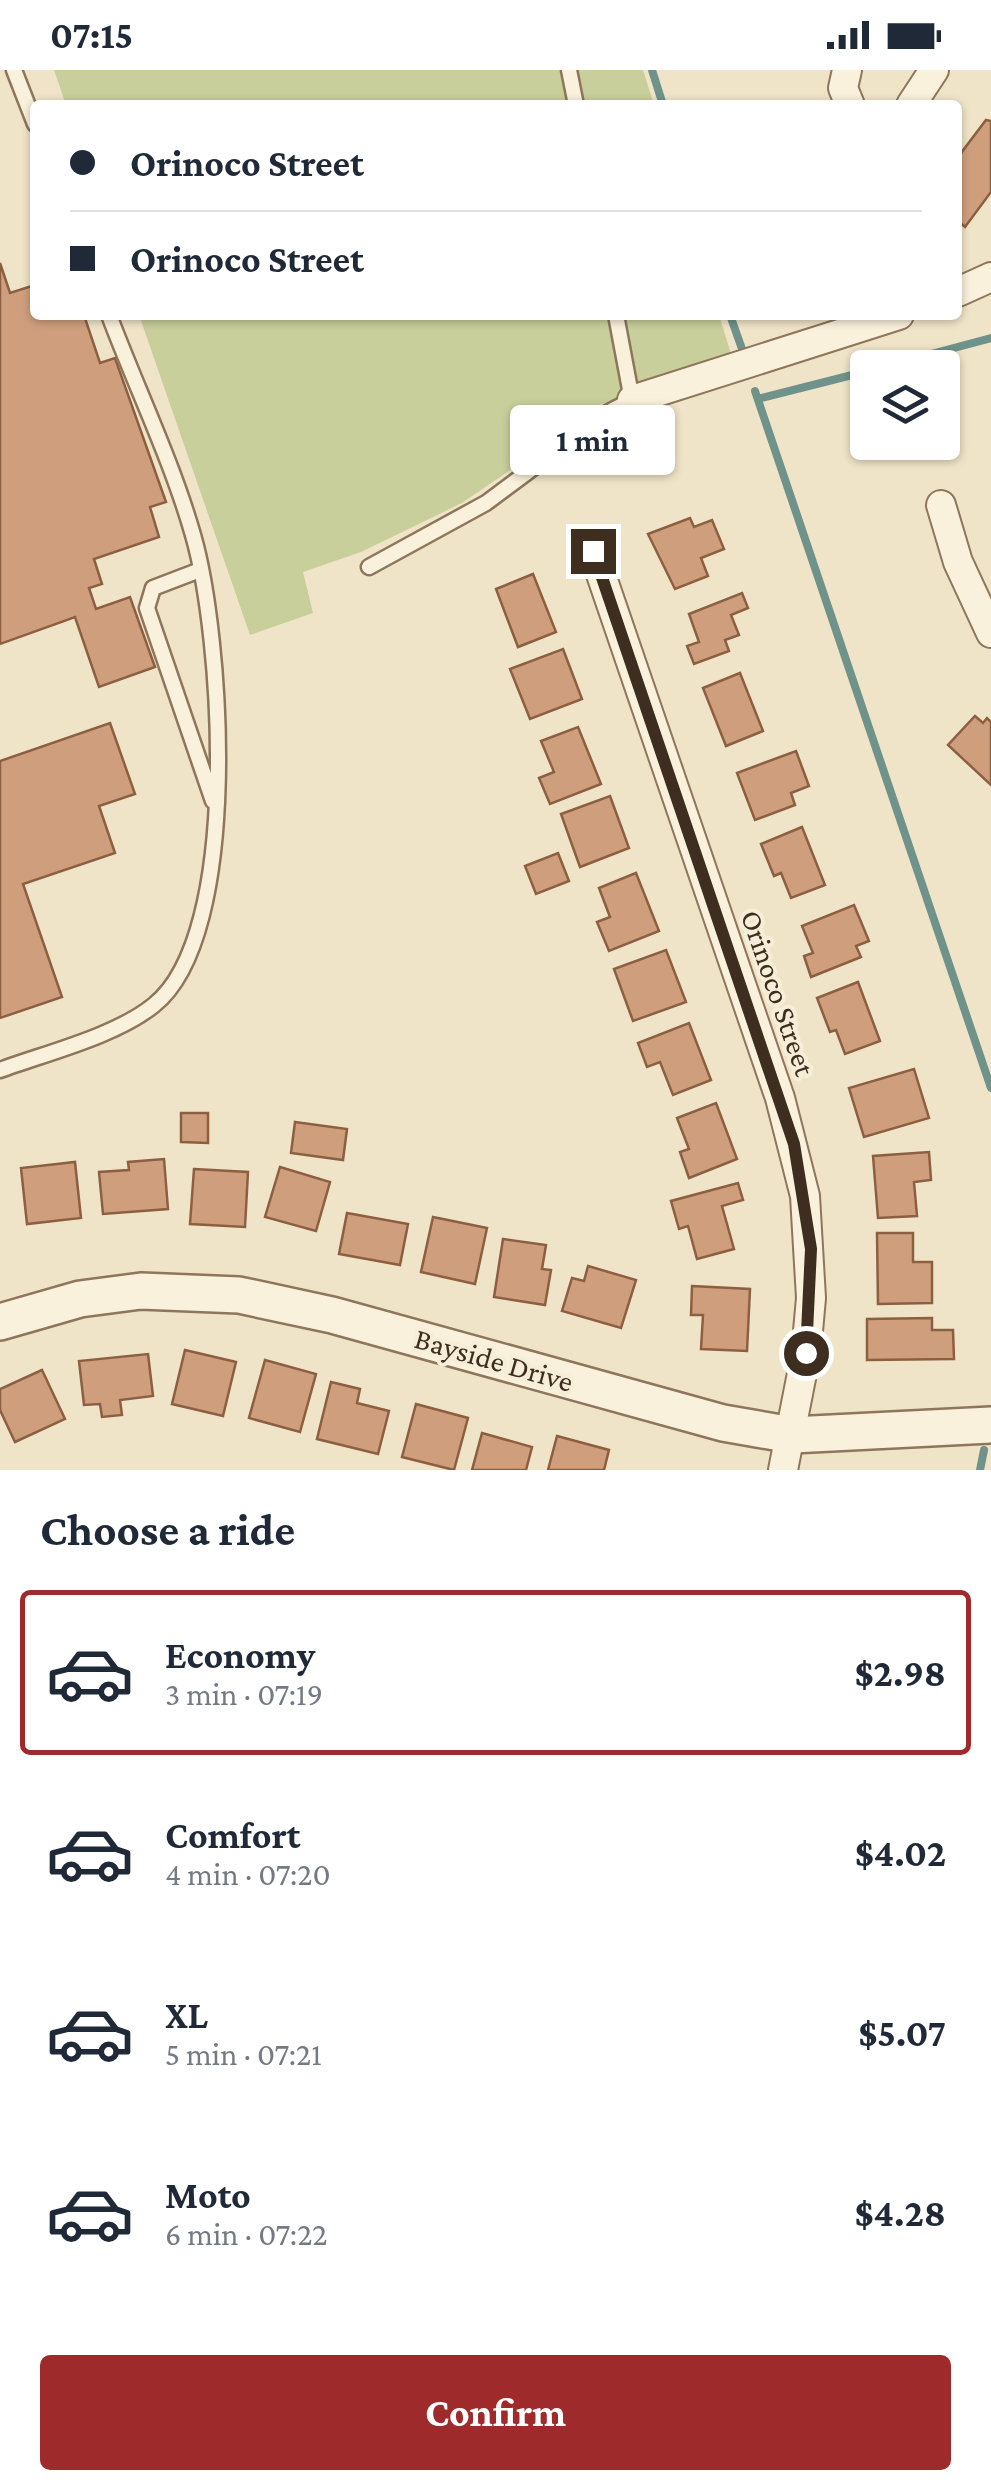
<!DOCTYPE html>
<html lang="en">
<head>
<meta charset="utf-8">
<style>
  :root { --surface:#fff; --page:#f6f6f7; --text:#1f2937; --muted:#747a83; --line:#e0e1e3; --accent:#9e2a2b }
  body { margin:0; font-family:"Crimson Pro",serif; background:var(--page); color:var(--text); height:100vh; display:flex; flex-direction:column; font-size:38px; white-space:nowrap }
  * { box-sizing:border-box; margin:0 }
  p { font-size:32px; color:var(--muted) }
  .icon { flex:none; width:55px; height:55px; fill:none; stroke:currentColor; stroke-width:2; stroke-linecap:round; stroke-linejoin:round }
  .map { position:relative; height:1400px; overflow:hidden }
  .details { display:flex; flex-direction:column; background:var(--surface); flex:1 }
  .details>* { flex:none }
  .top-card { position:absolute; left:30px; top:30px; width:932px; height:220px; border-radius:10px; box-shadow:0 2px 8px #0004; display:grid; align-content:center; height:220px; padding:0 40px; background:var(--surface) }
  .controls { position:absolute; left:850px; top:280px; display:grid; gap:20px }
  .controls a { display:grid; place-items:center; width:110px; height:110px; border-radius:10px; background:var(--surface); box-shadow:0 2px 8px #0004; font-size:50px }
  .end { position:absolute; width:45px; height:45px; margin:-22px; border:12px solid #3d2e20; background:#fff; box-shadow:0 0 0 5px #fff }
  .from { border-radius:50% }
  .bubble { position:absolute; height:70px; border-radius:10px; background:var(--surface); box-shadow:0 2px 8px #0004; font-size:32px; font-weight:700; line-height:70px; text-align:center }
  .top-card b { display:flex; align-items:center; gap:35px; height:95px; font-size:38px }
  .top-card b+b { border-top:2px solid var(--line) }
  .top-card i { width:25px; height:25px; background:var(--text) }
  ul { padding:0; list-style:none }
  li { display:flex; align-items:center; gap:30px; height:165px; margin:0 20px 15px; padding:0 20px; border:5px solid transparent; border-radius:10px }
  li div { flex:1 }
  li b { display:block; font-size:38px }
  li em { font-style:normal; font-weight:700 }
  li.selected { border-color:var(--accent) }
  li>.icon { width:90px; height:90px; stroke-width:1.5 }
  h2 { padding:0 40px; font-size:45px; line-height:120px }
  .cta { display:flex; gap:20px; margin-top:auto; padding:20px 40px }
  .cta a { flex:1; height:115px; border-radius:10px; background:var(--accent); color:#fff; font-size:40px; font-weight:700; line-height:115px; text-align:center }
  .status { display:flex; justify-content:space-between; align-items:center; height:70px; padding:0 50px; background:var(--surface); direction:ltr }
  .status svg { height:28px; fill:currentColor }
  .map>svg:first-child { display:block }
  .green { fill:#c9cf9b }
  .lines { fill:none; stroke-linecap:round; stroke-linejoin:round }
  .stream { stroke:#6f938a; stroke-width:8 }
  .building { fill:#cf9f7d; stroke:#8d5f41; stroke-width:2.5 }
  .service-casing { stroke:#8d765c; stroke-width:19 }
  .minor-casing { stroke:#8d765c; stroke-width:32 }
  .tertiary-casing { stroke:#8d765c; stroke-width:40 }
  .service { stroke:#faf1dc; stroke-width:14 }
  .minor { stroke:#faf1dc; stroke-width:28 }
  .tertiary { stroke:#faf1dc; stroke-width:35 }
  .route { stroke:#3d2e20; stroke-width:12 }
  .labels { text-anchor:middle; stroke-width:8; stroke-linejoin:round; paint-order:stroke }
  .street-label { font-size:30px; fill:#3d2e20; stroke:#f7eed8 }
</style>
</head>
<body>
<div class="status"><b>07:15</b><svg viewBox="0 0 49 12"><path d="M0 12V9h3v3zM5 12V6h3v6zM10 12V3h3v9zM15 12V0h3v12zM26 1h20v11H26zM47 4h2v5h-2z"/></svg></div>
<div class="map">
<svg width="991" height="1400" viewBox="0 0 991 1400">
  <rect width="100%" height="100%" fill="#f0e4c8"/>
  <g class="green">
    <path d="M54,0H643L654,35H66Z"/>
    <path d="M139,245H719L732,287L582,341L537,382L462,433L361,482L303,502L313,543L250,565Z"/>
  </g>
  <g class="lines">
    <g class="stream">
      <path d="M652,0L663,35"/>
      <path d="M730,245L742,279"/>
      <path d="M879,298L991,268"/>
      <path d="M755,321L991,1018"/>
      <path d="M758,329L868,301"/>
      <path d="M980,1400L984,1380"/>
    </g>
  </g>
  <g class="building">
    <path d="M986,50L991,51V122L965,157L958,151V87Z"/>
    <path d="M0,193L10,223L35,215V245H84L100,293L115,288L166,432L150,437L159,467L94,489L102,514L89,518L96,539L130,527L155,597L99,617L75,547L0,574Z"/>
    <path d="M690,448L694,457L712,450L724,479L701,488L708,506L675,519L648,464Z"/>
    <path d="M533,504L556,562L518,577L496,519Z"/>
    <path d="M742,523L748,538L731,545L739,565L725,570L729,581L694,594L687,576L699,572L689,544Z"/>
    <path d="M563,579L582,629L530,649L510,599Z"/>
    <path d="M740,603L763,661L726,676L703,618Z"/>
    <path d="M975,646L983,653L987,648L991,652V715L948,675Z"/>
    <path d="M110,653L135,724L99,736L115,783L23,814L62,927L0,948V691Z"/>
    <path d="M578,657L601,714L550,734L539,708L554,702L541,671Z"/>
    <path d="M796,681L809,716L791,723L795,735L755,750L737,703Z"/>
    <path d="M610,726L629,778L580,797L561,744Z"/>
    <path d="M802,757L825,815L791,828L781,803L774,806L761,774Z"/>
    <path d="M558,783L569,811L536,824L525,796Z"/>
    <path d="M636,803L659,861L609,881L597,852L610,847L599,818Z"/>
    <path d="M854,835L869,871L856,876L861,887L811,907L804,886L813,883L802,856Z"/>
    <path d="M666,880L686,932L633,951L614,899Z"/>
    <path d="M858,912L880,971L845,984L836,960L830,962L817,928Z"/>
    <path d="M689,953L711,1010L673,1025L660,992L647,997L638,973Z"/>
    <path d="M914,999L929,1048L864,1067L849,1018Z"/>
    <path d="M716,1033L737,1089L689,1108L680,1082L689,1079L677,1048Z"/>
    <path d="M181,1043H208V1073L181,1072Z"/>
    <path d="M295,1052L347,1059L343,1090L291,1083Z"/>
    <path d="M929,1082L931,1110L914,1112L917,1146L878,1148L873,1086Z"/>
    <path d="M164,1089L168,1139L103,1144L99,1102L129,1100L128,1092Z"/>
    <path d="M75,1092L81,1148L27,1154L21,1098Z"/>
    <path d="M280,1097L330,1112L316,1161L265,1147Z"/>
    <path d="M194,1099L248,1102L245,1157L190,1154Z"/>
    <path d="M738,1113L743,1130L722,1136L734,1179L697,1189L688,1156L679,1159L671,1131Z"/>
    <path d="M347,1143L408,1154L400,1195L339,1184Z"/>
    <path d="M433,1147L487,1158L475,1214L421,1202Z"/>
    <path d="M877,1163H913V1192H932V1233L878,1234Z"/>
    <path d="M503,1169L546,1175L542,1199L551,1200L545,1235L494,1227Z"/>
    <path d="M588,1196L636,1210L621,1258L562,1241L572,1208L584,1211Z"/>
    <path d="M692,1216L750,1219L747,1281L701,1279L703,1245H691Z"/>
    <path d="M932,1248V1260H953L954,1289L867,1290V1249Z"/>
    <path d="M185,1280L236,1292L223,1346L172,1334Z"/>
    <path d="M148,1284L153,1326L120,1330L122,1345L102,1347L100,1334L84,1335L79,1291Z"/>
    <path d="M265,1290L316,1304L300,1362L249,1348Z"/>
    <path d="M42,1300L65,1349L15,1372L0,1340V1319Z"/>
    <path d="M331,1312L360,1319L357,1333L389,1341L378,1384L317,1369Z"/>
    <path d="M416,1334L468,1348L454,1400L402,1387Z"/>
    <path d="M482,1363L532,1377L526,1400H472Z"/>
    <path d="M557,1366L609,1380L604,1400H548Z"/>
  </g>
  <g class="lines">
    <defs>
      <g id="service">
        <path d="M14,0L35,54"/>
        <path d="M569,0L576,35"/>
        <path d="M369,497L486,433L607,343L632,330L616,245"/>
        <path d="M200,500L153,518L147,538L213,731"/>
        <path d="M0,1000C46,983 116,966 154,935C243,864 222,565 193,465C172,391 136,317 109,245"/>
      </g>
      <g id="minor">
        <path d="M847,0L843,18L850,35"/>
        <path d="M911,35L934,0"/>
        <path d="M958,222L991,207"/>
        <path d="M632,330L899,245"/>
        <path d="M941,435L958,492L991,563"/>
        <path d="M593,481L780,1028L805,1126L811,1228L806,1283L783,1400"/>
      </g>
      <path id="tertiary" d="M0,1252L80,1229L141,1221L239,1225L332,1245L723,1353L792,1365L991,1355"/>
    </defs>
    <use href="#service" class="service-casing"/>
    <use href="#minor" class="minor-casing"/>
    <use href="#tertiary" class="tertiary-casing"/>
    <use href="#service" class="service"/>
    <use href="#minor" class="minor"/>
    <use href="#tertiary" class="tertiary"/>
  </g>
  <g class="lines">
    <path class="route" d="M593,481L794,1074L811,1179L806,1283"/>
  </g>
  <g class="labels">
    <g class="street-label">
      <text transform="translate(778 923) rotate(71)" y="10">Orinoco Street</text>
      <text transform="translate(494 1290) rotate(16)" y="10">Bayside Drive</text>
    </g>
  </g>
</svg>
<div class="controls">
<a><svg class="icon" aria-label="layers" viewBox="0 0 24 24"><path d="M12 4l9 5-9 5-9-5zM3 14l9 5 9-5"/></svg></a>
</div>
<i class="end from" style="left:806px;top:1283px"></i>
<i class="end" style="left:593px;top:481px"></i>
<div class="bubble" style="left:510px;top:335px;width:165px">1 min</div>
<div class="top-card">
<b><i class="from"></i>Orinoco Street</b>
<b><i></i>Orinoco Street</b>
</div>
</div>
<section class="details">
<h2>Choose a ride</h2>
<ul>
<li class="selected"><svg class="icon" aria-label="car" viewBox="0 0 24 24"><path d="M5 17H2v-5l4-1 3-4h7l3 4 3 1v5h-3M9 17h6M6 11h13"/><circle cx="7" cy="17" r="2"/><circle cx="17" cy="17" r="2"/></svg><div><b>Economy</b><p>3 min · 07:19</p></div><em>$2.98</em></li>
<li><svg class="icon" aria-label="car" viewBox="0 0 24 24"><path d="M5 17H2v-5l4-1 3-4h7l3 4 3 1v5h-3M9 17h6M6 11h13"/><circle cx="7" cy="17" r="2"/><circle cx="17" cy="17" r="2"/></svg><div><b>Comfort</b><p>4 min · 07:20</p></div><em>$4.02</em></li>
<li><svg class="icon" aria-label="car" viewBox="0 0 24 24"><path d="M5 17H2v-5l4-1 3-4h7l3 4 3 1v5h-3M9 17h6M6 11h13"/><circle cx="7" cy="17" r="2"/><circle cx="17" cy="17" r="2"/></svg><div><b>XL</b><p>5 min · 07:21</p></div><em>$5.07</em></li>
<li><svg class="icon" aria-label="car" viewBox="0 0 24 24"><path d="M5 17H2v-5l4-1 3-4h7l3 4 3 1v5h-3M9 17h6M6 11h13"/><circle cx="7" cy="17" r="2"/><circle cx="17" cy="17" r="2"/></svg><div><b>Moto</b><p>6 min · 07:22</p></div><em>$4.28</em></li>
</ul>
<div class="cta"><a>Confirm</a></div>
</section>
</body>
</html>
